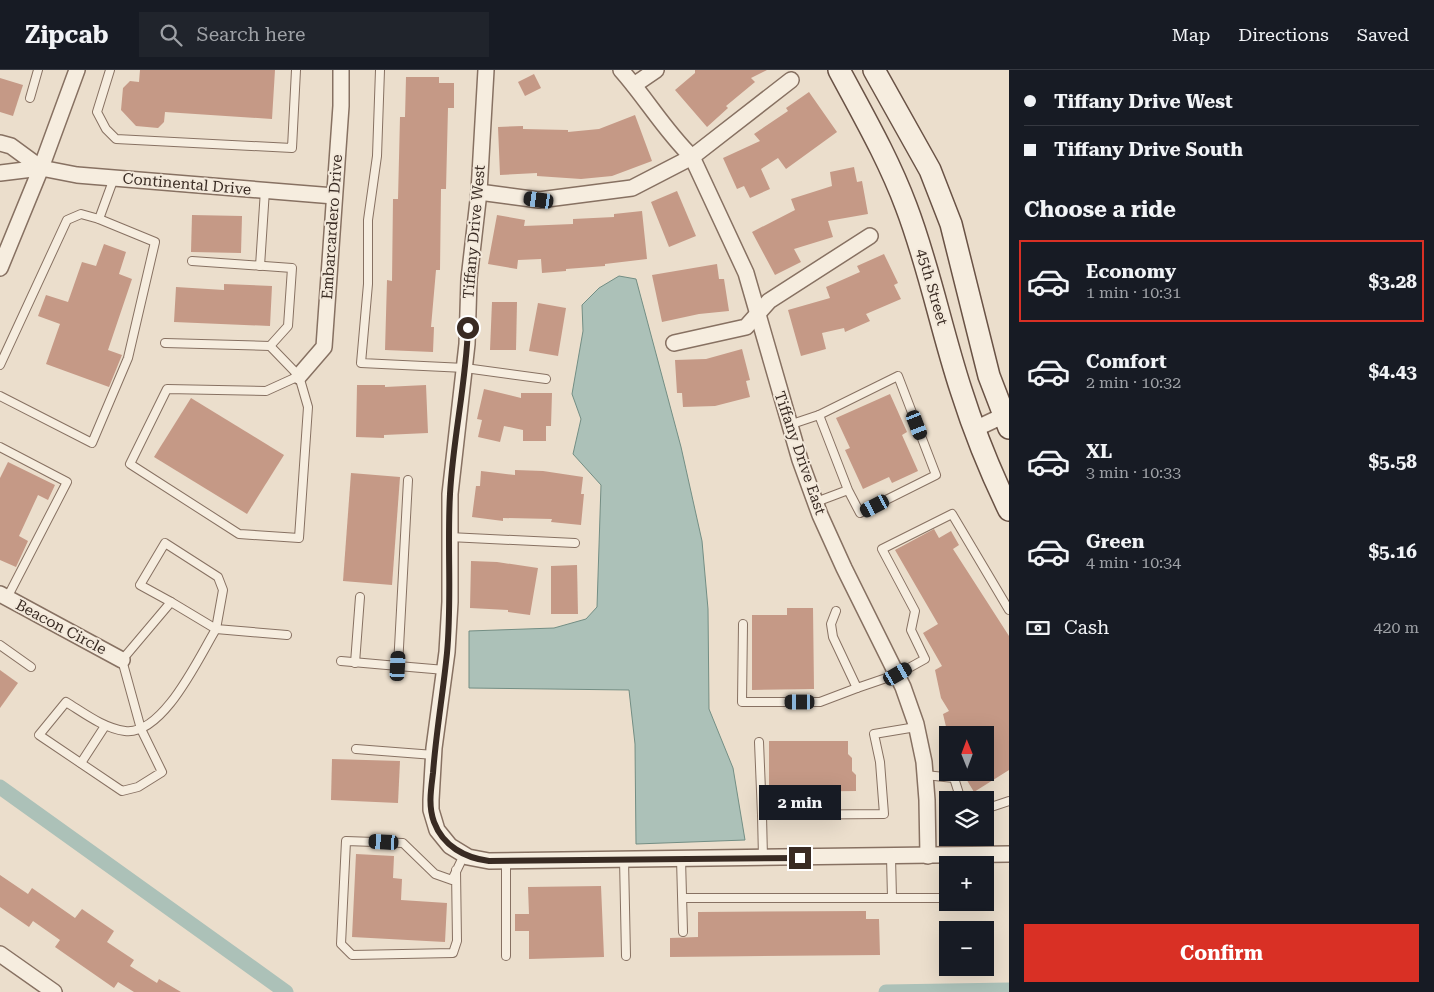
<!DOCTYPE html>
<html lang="en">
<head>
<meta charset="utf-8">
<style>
  :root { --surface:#171b24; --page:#20242c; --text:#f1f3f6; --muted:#9ea1a6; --line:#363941; --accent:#d93025 }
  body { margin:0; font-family:"Roboto Serif",serif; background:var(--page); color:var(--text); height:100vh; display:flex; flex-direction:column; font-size:19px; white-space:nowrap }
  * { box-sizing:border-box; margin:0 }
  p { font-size:16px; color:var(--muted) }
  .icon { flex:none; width:28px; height:28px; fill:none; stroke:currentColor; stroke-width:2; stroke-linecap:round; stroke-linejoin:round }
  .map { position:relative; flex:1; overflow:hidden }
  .drawer { display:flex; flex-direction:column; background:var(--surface); width:425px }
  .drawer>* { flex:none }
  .hud { display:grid; align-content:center; height:110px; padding:0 15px; background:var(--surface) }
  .needle { width:32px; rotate:359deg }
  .buttons { position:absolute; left:939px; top:656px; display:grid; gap:10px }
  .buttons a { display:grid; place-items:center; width:55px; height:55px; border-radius:0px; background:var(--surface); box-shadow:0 5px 20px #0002; font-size:25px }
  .end { position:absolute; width:22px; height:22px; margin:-11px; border:6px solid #392b23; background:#fff; box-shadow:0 0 0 2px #fff }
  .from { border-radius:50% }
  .bubble { position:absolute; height:35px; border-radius:0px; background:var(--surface); box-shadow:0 5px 20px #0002; font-size:16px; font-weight:700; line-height:35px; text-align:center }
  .car { position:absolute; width:15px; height:30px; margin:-15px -8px; border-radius:6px; box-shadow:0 0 4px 1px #0007; background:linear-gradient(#222 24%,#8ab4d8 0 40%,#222 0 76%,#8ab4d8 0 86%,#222 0) }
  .hud b { display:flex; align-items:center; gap:18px; height:48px; font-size:19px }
  .hud b+b { border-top:1px solid var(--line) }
  .hud i { width:12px; height:12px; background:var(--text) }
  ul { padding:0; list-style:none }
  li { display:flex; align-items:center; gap:15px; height:82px; margin:0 10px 8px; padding:0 5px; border:2px solid transparent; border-radius:0px }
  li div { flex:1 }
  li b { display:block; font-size:19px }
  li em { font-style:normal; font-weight:700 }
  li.current { border-color:var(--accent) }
  li>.icon { width:45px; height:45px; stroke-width:1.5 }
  h2 { padding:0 15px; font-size:22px; line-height:60px }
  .pay { display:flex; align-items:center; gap:12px; height:55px; padding:0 15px; font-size:19px }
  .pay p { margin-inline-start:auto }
  .action { display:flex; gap:10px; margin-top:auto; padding:10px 15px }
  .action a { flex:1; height:58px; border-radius:0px; background:var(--accent); color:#fff; font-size:20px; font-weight:700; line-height:58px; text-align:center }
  header { display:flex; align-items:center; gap:30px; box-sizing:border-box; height:70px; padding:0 25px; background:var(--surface); border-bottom:1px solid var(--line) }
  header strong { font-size:24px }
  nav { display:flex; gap:28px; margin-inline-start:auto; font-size:18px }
  .search { width:350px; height:45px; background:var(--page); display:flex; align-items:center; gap:12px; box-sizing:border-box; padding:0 18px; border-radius:0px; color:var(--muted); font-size:19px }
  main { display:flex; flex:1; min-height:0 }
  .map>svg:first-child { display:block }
  .water { fill:#acc1b8; stroke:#738e84 }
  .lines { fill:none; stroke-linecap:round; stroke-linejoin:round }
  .canal { stroke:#acc1b8; stroke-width:15 }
  .building { fill:#c59986 }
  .service-casing { stroke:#877162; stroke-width:10 }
  .minor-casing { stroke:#877162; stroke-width:18 }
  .secondary-casing { stroke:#695245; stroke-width:24 }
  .service { stroke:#f6eddf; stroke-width:8 }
  .minor { stroke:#f6eddf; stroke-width:15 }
  .secondary { stroke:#f6eddf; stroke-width:21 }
  .route { stroke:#392b23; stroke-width:6 }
  .labels { text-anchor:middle; stroke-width:4; stroke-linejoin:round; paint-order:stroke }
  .street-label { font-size:15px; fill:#392b23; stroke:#f3e9db }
</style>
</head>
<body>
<header>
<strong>Zipcab</strong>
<div class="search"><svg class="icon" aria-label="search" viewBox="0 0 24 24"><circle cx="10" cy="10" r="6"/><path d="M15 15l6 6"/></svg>Search here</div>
<nav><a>Map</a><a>Directions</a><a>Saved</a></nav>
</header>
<main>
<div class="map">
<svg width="1009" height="922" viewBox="0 0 1009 922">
  <rect width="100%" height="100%" fill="#ebdecc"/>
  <path class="water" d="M619,206L636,209L681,377L702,471L708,539L709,639L733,698L745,770L636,774L635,674L629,620L469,618V561L554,558L586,549L597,537L601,415L573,384L581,349L572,324L583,261L582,235L599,218Z"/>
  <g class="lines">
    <g class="canal">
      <path d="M0,717L286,922"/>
      <path d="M886,922L1009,920"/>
    </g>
  </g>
  <g class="building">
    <path d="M140,0H275L272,49L165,42L164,52L158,58L136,56L121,40L123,18L130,11L139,12Z"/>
    <path d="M695,0H767L751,8L755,12L726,36L728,38L707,57L675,20L695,3Z"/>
    <path d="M534,4L541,18L525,26L518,12Z"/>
    <path d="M406,7H439V13H454V38H448L446,119H441L440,200H436L431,257H434L433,282L385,280L387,210L392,211L393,129H398L400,47H405Z"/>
    <path d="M0,8L23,15L13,46L0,42Z"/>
    <path d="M809,22L837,62L786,99L778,88L761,99L770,119L750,128L744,116L737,119L723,88L760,71L754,64L788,41L786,38Z"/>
    <path d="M635,45L652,91L612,106L581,109L537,106V103L500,105L498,57L523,56V59L568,60V62L599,59Z"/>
    <path d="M854,97L857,112L862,111L868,144L828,151L833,167L794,179L801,192L775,205L752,162L795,140L791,129L832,116L830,102Z"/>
    <path d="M677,121L696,166L669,177L651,132Z"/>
    <path d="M642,141L647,189L605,194V196L566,199V201L542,203L541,189L518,190L517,199L488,194L497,145L525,150L524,156L573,154V149L614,147V144Z"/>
    <path d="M192,145L242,146L241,183L191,182Z"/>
    <path d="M104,174L126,182L119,204L132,209L108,280L122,285L109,317L46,294L60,254L38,246L46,225L68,232L82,192L96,196Z"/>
    <path d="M884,184L898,213L894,215L901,229L866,244L870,251L845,262L844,258L822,263L826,279L801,286L788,240L830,228L826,217L860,202L857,196Z"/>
    <path d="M717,194L719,209H724L729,241L699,244L662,252L652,205Z"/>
    <path d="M224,214L272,216L270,256L174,252L176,217L224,220Z"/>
    <path d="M492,232H517L516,280H490Z"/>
    <path d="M538,233L566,238L558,286L529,281Z"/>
    <path d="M742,279L750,310L746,311L750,327L715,336L683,337L682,323H677L675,290L706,289Z"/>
    <path d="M357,315H385V317L426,315L428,363L384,365V368L356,367Z"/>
    <path d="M484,319L521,328V323H552L551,356H546V371H523V360L504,356L500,372L478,367L482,350L477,349Z"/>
    <path d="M890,324L907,362L902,365L918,401L892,413L889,407L863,419L845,380L850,378L836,348Z"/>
    <path d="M191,328L284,385L247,444L154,387Z"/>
    <path d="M8,392L55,415L48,430L38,425L19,466L28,471L16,497L0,490V408Z"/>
    <path d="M515,400L543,401L583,407L581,424H584L581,455L551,452L552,449L503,448V451L472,447L476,416H480L481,401L515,405Z"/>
    <path d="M351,403L400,407L392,515L343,511Z"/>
    <path d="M934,459L939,468L951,461L959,475L953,479L1009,566V700L974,722L962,702H985V665H948L943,644L949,641L941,628L935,600L942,596L923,563L938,554L895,480Z"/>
    <path d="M471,491L497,492L538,498L530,545L508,542V540L470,538Z"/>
    <path d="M577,495L578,544H551V496Z"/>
    <path d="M787,538H813L814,619L752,620V545H787Z"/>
    <path d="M0,600L18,613L0,638Z"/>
    <path d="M769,671H848V684L852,688V701L856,705V721L769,722Z"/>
    <path d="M332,689L400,691L398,733L331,730Z"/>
    <path d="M356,784L394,786L393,808L402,809L401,830L447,833L445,872L352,867Z"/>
    <path d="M0,805L28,824L32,818L75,848L82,839L114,861L107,872L134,890L130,896L157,913L159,909L181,922H134L118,912L114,918L55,877L60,870L33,851L29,857L0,837Z"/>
    <path d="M601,816L604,887L529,889V861H515V844H529L528,817Z"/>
    <path d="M866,841V849H879L880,885L670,887V868L698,867V842Z"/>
  </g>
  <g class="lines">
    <defs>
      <g id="service">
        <path d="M110,0L97,42L106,59L116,69L292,78L296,0"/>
        <path d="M380,0L377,86L368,150V214L361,293L465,298L546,309"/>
        <path d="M30,28L38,0"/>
        <path d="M99,149L114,108"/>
        <path d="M192,191L292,198L288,256L270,276"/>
        <path d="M260,196L265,120"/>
        <path d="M165,273L270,276L299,306"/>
        <path d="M0,295L67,150L81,144L99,149L155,172L128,288L92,373L0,326"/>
        <path d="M299,306L308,337L299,468L239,464L130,394L167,319L266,321Z"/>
        <path d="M789,355L819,345"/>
        <path d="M0,377L67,412L7,528"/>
        <path d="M408,410L398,596L445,600"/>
        <path d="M816,432L848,420L860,443L936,405L898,306L819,345L848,420"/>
        <path d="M449,467L575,473"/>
        <path d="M171,532L140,515L165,473L218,507L223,520L216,559L287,565"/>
        <path d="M836,541L831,554L833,567L857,618L898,604L925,589L911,560L915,541L882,479L952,444L1009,540"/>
        <path d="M743,554L742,632H820L857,618"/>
        <path d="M0,575L31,597"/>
        <path d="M122,590L171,532L216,559C199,587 163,666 125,661C103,658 84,643 66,632L39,665L122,721L138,717L162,702L141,659L122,590"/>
        <path d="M341,591L398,596"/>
        <path d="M355,593L360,527"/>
        <path d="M759,672L762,745L884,744L880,692L874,664L916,657"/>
        <path d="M356,679L434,685"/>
        <path d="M81,693L105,656"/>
        <path d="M925,705L954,708L961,730"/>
        <path d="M985,739L1009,731"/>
        <path d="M762,745L763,788"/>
        <path d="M891,787L892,828"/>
        <path d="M624,789L626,886"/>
        <path d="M681,789L683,862"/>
        <path d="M506,790V886"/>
        <path d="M456,800L457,871L453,883L352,885L341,874L346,771L403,773L435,804L452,810L464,785"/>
        <path d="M683,828H948"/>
      </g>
      <g id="minor">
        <path d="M486,0L479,122L469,209L467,274L450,424V532L447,582L434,678L431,730V740L437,760L450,776L468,787L489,791L1009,784"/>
        <path d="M621,0C646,28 665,61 692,87L746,203L800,390L820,445L844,498L903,617L916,654L924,692L927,730L928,786"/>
        <path d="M634,15L656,0"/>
        <path d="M0,73L11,76L41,98"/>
        <path d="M0,103L41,98L77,105L334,126"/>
        <path d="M479,122L539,130L632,118L692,87L791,10"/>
        <path d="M0,198L41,98L77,0"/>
        <path d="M674,273L746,257L769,231L870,166"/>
        <path d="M299,306L324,277L341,36V0"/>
        <path d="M975,359L1009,343"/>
        <path d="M0,524L122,590"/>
        <path d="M0,884L54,922"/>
      </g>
      <g id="secondary">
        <path d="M839,0C863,45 888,88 906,136C929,196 941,259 961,320C974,361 990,401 1009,440"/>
        <path d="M874,0L930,100L951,154L989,306L1009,358"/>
      </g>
    </defs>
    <use href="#service" class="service-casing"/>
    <use href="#minor" class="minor-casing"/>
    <use href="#secondary" class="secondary-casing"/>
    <use href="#service" class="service"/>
    <use href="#minor" class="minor"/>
    <use href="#secondary" class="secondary"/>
  </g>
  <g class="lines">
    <path class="route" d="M468,258C466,314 453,368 450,424C447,477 452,530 447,583C443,623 436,663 433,703C431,719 428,736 434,752C443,776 465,788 489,791L800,788"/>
  </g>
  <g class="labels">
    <g class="street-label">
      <text transform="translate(187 114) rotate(5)" y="5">Continental Drive</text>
      <text transform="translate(332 157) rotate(-86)" y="5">Embarcardero Drive</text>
      <text transform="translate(474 162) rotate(-85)" y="5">Tiffany Drive West</text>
      <text transform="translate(932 217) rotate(74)" y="5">45th Street</text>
      <text transform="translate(800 383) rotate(71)" y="5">Tiffany Drive East</text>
      <text transform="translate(61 557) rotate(28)" y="5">Beacon Circle</text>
    </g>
  </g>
</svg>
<div class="buttons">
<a><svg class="needle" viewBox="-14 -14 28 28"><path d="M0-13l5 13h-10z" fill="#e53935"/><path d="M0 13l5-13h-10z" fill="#9ea1a6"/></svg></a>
<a><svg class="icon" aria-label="layers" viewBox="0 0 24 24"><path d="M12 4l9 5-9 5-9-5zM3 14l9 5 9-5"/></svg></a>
<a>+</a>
<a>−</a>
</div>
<i class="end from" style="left:468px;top:258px"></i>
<i class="end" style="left:800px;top:788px"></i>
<div class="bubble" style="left:759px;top:715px;width:82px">2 min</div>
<i class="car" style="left:539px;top:130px;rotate:278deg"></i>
<i class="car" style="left:917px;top:355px;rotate:159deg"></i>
<i class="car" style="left:875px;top:436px;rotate:243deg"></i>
<i class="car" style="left:398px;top:596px;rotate:3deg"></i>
<i class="car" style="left:898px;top:604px;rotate:60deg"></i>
<i class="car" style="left:800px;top:632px;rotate:270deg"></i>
<i class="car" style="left:384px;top:772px;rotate:273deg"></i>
</div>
<section class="drawer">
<div class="hud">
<b><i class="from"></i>Tiffany Drive West</b>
<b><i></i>Tiffany Drive South</b>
</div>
<h2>Choose a ride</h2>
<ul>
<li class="current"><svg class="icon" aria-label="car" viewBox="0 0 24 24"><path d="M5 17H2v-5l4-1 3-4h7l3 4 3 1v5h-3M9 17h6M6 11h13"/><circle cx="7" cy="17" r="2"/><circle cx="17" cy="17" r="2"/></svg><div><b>Economy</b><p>1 min · 10:31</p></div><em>$3.28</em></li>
<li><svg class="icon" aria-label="car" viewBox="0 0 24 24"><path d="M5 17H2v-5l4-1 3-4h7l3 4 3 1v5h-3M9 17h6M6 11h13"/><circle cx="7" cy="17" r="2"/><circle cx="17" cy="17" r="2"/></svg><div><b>Comfort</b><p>2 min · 10:32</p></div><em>$4.43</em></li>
<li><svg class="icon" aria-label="car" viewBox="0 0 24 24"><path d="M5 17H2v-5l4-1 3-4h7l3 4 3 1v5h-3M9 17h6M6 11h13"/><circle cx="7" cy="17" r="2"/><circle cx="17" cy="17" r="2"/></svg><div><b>XL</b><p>3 min · 10:33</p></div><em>$5.58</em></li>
<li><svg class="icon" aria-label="car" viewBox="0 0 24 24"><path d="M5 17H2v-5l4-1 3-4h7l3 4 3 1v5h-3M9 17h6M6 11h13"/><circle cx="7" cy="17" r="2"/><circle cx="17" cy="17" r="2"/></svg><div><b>Green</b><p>4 min · 10:34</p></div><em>$5.16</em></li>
</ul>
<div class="pay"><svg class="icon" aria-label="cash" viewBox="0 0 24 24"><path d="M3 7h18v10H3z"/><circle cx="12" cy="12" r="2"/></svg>Cash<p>420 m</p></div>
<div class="action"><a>Confirm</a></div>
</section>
</main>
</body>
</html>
